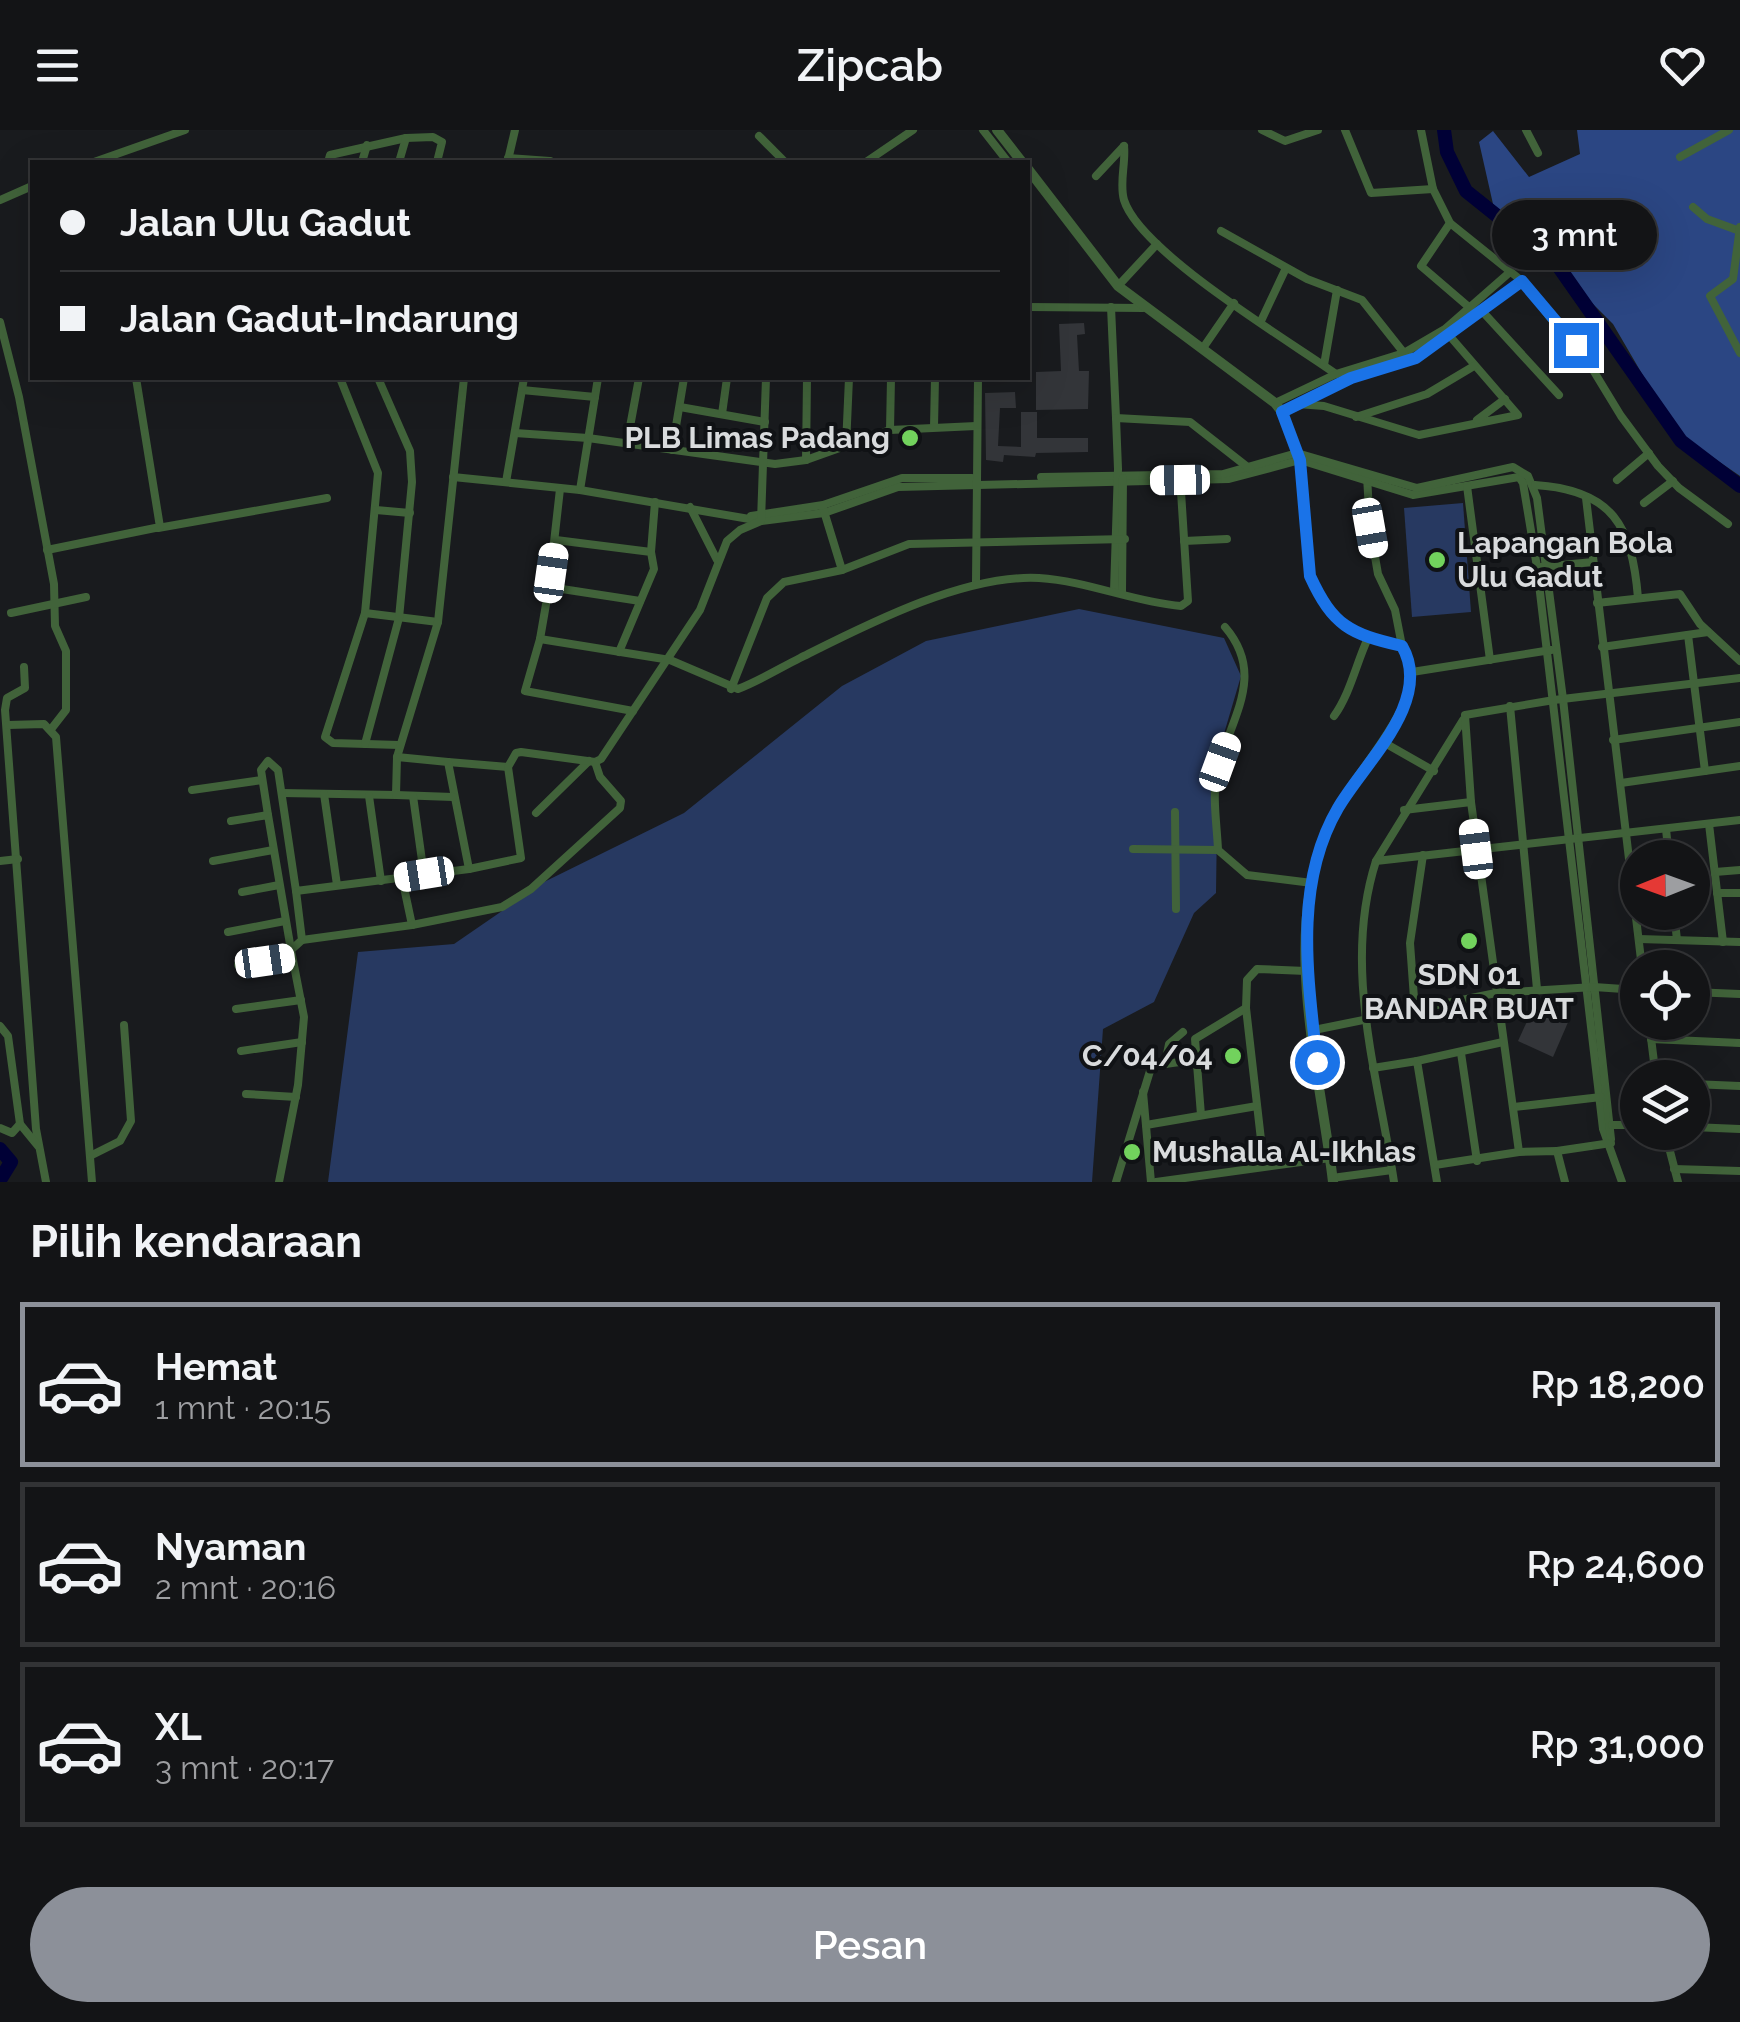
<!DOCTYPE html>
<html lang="id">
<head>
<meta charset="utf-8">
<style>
  :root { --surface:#131416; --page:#1c1d1f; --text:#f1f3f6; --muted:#9d9ea1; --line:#323335; --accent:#8c9099 }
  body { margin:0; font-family:Raleway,sans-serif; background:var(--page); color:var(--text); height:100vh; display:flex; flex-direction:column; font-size:38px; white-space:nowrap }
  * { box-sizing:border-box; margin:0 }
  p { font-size:32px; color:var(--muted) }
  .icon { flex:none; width:55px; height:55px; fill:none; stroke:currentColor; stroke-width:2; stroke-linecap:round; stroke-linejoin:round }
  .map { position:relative; height:1052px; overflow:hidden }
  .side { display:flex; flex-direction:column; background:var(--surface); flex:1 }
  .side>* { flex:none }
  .guide { position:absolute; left:30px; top:30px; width:1000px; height:220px; border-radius:0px; box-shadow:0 10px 40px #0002,0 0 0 2px var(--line); display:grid; align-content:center; height:220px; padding:0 30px; background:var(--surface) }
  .needle { width:65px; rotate:269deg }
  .buttons { position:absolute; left:1620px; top:710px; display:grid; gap:20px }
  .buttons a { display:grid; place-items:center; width:90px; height:90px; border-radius:50%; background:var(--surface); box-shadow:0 10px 40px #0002,0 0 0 2px var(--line); font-size:50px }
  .end { position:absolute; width:45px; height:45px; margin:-22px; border:12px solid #1a73e8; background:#fff; box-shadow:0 0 0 5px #fff }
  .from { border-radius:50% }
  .bubble { position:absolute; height:70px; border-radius:35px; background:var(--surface); box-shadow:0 10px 40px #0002,0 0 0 2px var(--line); font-size:32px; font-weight:600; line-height:70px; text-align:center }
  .car { position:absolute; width:30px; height:60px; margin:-30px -15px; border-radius:12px; box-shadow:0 0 8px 2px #0007; background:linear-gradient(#fff 24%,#345 0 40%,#fff 0 76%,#345 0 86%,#fff 0) }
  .guide b { display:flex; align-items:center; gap:35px; height:95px; font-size:38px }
  .guide b+b { border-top:2px solid var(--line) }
  .guide i { width:25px; height:25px; background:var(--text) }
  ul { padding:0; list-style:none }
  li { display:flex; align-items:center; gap:30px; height:165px; margin:0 20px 15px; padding:0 10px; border:5px solid var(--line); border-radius:0px }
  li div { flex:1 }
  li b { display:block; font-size:38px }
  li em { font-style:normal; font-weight:600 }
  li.current { border-color:var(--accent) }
  li>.icon { width:90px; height:90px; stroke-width:1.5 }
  h2 { padding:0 30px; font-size:45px; line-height:120px }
  .action { display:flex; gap:20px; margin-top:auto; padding:20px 30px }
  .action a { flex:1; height:115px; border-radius:60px; background:var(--accent); color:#fff; font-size:40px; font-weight:600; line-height:115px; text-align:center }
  header { display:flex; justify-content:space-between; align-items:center; height:130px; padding:0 30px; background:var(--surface); font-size:45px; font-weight:600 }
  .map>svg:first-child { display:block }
  .green { fill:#273961 }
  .forest { fill:#2b4683 }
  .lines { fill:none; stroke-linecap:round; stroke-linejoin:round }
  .river { stroke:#000036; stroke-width:14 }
  .building { fill:#333539 }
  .minor { stroke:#41633a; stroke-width:8 }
  .tertiary { stroke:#41633a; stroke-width:10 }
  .route { stroke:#1a73e8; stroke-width:12 }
  .poi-dot { fill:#72d25d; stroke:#101215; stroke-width:4 }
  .labels { text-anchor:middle; stroke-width:8; stroke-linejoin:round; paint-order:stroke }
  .poi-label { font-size:30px; font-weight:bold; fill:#d9dbdd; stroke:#101215; text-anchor:end }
</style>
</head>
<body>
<header><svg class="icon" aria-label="menu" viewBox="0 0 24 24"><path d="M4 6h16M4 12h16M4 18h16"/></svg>Zipcab<svg class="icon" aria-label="heart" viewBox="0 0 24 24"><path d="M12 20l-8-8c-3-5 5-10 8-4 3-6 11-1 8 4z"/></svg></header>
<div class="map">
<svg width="1740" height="1052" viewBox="0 0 1740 1052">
  <rect width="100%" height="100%" fill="#191b1e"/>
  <g class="green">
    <path d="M1463,373L1471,482L1412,487L1404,378Z"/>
    <path d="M1079,479L1224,508L1241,546L1218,624L1216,763L1194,783L1154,872L1103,899L1092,1052H328L358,822L454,814L544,752L684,683L842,556L926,511Z"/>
  </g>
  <path class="forest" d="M1577,0H1740V346L1676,302L1613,194L1493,74L1479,12L1493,1L1529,47L1580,24Z"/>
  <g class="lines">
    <g class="river">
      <path d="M1444,0L1447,22L1466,61L1556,133L1681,311L1740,356"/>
      <path d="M0,1019L11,1032L0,1050"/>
    </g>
  </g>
  <g class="building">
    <path d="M1084,193L1085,204L1077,205L1079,241H1089L1088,279L1036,280V242L1061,241L1059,194Z"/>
    <path d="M1015,262L1016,278H1000L998,316L1021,317V282H1037V308H1088V322L1036,323L1035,327L1004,325L1003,332L986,330L985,263Z"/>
    <path d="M1535,874L1569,890L1553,927L1518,911Z"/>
  </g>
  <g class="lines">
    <g class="minor">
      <path d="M983,0L1008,32"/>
      <path d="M1262,0L1285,11L1318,0"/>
      <path d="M1345,0L1371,63L1433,59"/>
      <path d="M1421,0L1433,59L1450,93L1522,151L1566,208L1579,217L1621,286L1658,336L1679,358L1728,394"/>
      <path d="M1526,0L1538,23"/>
      <path d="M759,6L785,32"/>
      <path d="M1124,16C1126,33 1119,53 1124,70C1140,122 1288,210 1336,244"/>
      <path d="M1680,27L1729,0"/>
      <path d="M508,28L550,31"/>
      <path d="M508,30L515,0"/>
      <path d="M94,32L185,0"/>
      <path d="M328,32L330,25L406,8L433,7L442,12L437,32"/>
      <path d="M362,32L367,15"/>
      <path d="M399,32L406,8"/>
      <path d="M866,32L913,0"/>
      <path d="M1096,46L1124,16"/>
      <path d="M0,70L32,56"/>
      <path d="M1693,77L1707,89L1737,100"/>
      <path d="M1450,93L1421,136L1470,178"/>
      <path d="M1740,97L1733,149L1710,166L1740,223"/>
      <path d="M1221,101L1307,149L1362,170L1404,223L1445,199L1510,142"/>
      <path d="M1118,156L1157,114"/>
      <path d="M1028,177L1143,178"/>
      <path d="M1111,177L1116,288"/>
      <path d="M1482,181L1559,265"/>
      <path d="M1261,191L1286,138"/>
      <path d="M0,192L19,267L54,454L55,496L66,521V580L52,598"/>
      <path d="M1203,218L1234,173"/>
      <path d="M1324,235L1337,160"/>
      <path d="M340,248L378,343L365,483L325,607L333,613L399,615"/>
      <path d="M522,260L595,267"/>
      <path d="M1275,273L1336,244L1404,223"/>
      <path d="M1297,274L1324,276L1419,305L1518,285L1448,204"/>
      <path d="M680,277L765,292"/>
      <path d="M1282,282L1351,248L1417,228L1522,151"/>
      <path d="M722,284L727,248"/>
      <path d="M1356,287L1427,264L1474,236"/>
      <path d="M1477,290L1505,269"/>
      <path d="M934,297L935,248"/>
      <path d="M890,300L891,248"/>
      <path d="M515,303L588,308L775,334L806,330L890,300L976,296"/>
      <path d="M627,313L639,248"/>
      <path d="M846,316L849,248"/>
      <path d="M672,320L684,248"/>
      <path d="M806,330L807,248"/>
      <path d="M1367,346L1370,398L1378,444L1395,480L1402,516"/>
      <path d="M453,347L580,360L761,391L824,383L898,357L1229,349L1300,330L1413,365L1519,347L1523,353L1537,437L1603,999L1622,1052"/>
      <path d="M1041,347L1223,344L1297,323L1417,358L1513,337L1528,346L1537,368L1563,569L1611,1009"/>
      <path d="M1617,350L1649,323"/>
      <path d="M506,352L524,248"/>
      <path d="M1535,355C1613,360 1632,396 1638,468"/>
      <path d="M1467,356L1490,530"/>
      <path d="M560,359L549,457L540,509L525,561L633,581"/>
      <path d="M580,360L598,248"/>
      <path d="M1586,368L1642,838"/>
      <path d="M1644,373L1673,351"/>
      <path d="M690,377L717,430"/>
      <path d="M823,378L842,440"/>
      <path d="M376,380L410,383"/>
      <path d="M751,386L823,375L902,348H972"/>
      <path d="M158,398L327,368"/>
      <path d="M556,410L651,422L654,439L619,522"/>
      <path d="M1184,411L1227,409"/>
      <path d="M47,420L160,397L136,248"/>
      <path d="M651,422L655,372"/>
      <path d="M1541,437L1593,432"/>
      <path d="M976,452L978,248"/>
      <path d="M549,457L640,471"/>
      <path d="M1114,461L1118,339L1116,288L1190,292L1250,339"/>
      <path d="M1122,463L1123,348"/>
      <path d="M1597,473L1680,464L1700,494L1740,531"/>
      <path d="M11,483L86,467"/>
      <path d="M365,483L438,492"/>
      <path d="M1688,505L1705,641"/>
      <path d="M540,509L670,530L738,559C759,551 780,538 800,528C866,495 964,444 1039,448C1088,451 1133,472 1181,476L1188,471L1180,346"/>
      <path d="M1602,517L1708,502"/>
      <path d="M24,537L25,558L7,568L5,580L36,999L46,1052"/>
      <path d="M1412,542L1551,520"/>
      <path d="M731,559L767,468L784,452L842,440L909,414L1125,409"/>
      <path d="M1510,576L1537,859"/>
      <path d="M1334,586C1350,564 1356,534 1368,508"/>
      <path d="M8,595L44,594L56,607L92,1052"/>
      <path d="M1613,610L1740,592"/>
      <path d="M1383,612L1434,641"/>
      <path d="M365,614L399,488L412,352L410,321L378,248"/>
      <path d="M397,627L438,492L464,248"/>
      <path d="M448,632L508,637"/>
      <path d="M1621,653L1740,636"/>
      <path d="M192,660L262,650"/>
      <path d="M282,663L396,665L397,627L448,632L469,739"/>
      <path d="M324,664L337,755"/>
      <path d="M396,665L453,667"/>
      <path d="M369,666L381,751"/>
      <path d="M413,666L424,745"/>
      <path d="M1404,680L1471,672"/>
      <path d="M1175,682L1176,779"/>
      <path d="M536,683L589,631"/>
      <path d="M268,685L261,640L268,631L278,640L296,761L469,739L521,728L508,637L516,623L521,622L595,632L601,629L700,480L727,411L740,400L761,391L766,248"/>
      <path d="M231,691L268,685L291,820"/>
      <path d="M1709,694L1723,812"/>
      <path d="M1666,699L1669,728"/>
      <path d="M1133,719L1218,720L1247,745L1312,753"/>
      <path d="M1218,720C1217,695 1212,667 1217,643C1228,591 1268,547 1225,497"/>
      <path d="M0,731L18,729"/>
      <path d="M213,731L273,720"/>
      <path d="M1376,731L1463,590"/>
      <path d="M1715,742L1740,740"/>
      <path d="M402,748L412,795"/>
      <path d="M242,762L279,755"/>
      <path d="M1717,763H1740"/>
      <path d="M1674,782L1677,810"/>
      <path d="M228,802L285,791"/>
      <path d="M1639,809L1740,812"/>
      <path d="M302,810L412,795L502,777L531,759L620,678L621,671L600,647L595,632"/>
      <path d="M238,835L292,827"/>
      <path d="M1692,862L1740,864"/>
      <path d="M1246,878L1264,1036"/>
      <path d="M236,879L301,870"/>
      <path d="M1415,882L1410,813L1423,725"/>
      <path d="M1649,892L1656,948"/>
      <path d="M0,896L8,906L20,994L38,1016"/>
      <path d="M1314,900L1496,863L1594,857L1638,860"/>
      <path d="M1651,909L1740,913"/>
      <path d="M241,921L302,912"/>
      <path d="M1461,923L1477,1031"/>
      <path d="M1417,931L1503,912"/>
      <path d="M1165,934L1169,914L1183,902"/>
      <path d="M1373,938L1417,931L1437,1052"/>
      <path d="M1692,954L1740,956"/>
      <path d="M1143,962L1151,1052"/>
      <path d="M246,964L296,967"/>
      <path d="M1514,977L1601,967"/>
      <path d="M1201,985L1195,909L1246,878L1247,850L1257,839L1306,841"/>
      <path d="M1146,995L1257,976"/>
      <path d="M1612,995H1638"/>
      <path d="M1692,997L1740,999"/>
      <path d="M0,998L12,1003L20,994"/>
      <path d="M1665,1002L1678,1052"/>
      <path d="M1557,1021L1611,1013"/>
      <path d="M1519,1022L1471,672L1465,585L1554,570L1740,548"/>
      <path d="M92,1025L120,1011L131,991L124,895"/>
      <path d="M1435,1035L1519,1022L1557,1021L1565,1052"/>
      <path d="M1674,1039L1740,1041"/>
      <path d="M1332,1048L1392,1040"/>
      <path d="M279,1052L298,955L304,887L291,820L302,810L296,761"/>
      <path d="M1116,1052L1150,941L1158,935L1194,930"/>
      <path d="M1156,1052L1330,1028"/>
      <path d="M1394,1052C1378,945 1342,837 1376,731L1740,690"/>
    </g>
    <g class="tertiary">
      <path d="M997,0L1022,32"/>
      <path d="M1028,39L1118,156L1275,273L1282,282L1300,330L1310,446C1334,496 1349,504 1402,516C1414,538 1412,556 1403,578C1382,622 1345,657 1326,702C1282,812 1320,940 1333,1052"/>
    </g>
  </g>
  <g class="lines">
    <path class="route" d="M1317,932C1308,848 1293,755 1338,678C1364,633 1434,571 1402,516C1350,504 1333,496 1310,446L1300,330L1282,282L1351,248L1416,228L1522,151L1576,215"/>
  </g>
  <g class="poi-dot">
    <circle cx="910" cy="308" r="10"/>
    <circle cx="1437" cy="430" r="10"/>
    <circle cx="1469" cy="811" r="10"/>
    <circle cx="1233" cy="926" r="10"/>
    <circle cx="1132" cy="1022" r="10"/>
  </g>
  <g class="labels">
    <g class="poi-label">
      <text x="890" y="318">PLB Limas Padang</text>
      <text x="1457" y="423" text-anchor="start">Lapangan Bola<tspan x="1457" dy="34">Ulu Gadut</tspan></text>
      <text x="1469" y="855" text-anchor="middle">SDN 01<tspan x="1469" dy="34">BANDAR BUAT</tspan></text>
      <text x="1213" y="936">C/04/04</text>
      <text x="1152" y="1032" text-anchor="start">Mushalla Al-Ikhlas</text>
    </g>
  </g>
</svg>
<div class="buttons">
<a><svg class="needle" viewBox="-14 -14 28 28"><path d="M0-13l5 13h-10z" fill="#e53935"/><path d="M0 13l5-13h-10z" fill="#9d9ea1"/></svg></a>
<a><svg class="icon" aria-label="locate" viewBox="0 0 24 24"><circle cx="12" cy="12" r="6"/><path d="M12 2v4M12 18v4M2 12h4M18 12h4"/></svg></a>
<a><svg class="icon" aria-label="layers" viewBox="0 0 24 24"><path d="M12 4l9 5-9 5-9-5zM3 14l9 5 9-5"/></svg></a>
</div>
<i class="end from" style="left:1317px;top:932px"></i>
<i class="end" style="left:1576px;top:215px"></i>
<div class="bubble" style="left:1492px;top:70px;width:165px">3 mnt</div>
<i class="car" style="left:1180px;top:350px;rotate:269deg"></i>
<i class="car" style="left:1370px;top:398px;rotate:170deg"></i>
<i class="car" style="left:551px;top:443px;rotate:8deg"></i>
<i class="car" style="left:1220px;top:632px;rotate:20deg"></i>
<i class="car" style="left:1476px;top:719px;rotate:353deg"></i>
<i class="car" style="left:424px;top:744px;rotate:261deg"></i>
<i class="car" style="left:265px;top:831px;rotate:82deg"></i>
<div class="guide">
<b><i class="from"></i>Jalan Ulu Gadut</b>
<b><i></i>Jalan Gadut-Indarung</b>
</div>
</div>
<section class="side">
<h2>Pilih kendaraan</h2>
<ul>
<li class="current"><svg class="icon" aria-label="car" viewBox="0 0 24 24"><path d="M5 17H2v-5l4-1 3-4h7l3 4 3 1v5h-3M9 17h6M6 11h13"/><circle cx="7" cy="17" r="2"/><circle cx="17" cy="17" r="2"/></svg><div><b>Hemat</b><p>1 mnt · 20:15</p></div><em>Rp 18,200</em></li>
<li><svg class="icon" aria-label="car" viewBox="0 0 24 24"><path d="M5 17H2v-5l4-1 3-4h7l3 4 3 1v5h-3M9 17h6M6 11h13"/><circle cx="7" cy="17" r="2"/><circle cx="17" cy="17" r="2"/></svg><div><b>Nyaman</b><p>2 mnt · 20:16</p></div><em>Rp 24,600</em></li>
<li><svg class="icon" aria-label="car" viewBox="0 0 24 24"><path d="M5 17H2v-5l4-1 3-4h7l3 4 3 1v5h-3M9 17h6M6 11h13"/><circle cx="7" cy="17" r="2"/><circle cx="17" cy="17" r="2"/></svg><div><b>XL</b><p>3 mnt · 20:17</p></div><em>Rp 31,000</em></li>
</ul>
<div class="action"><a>Pesan</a></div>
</section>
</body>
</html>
